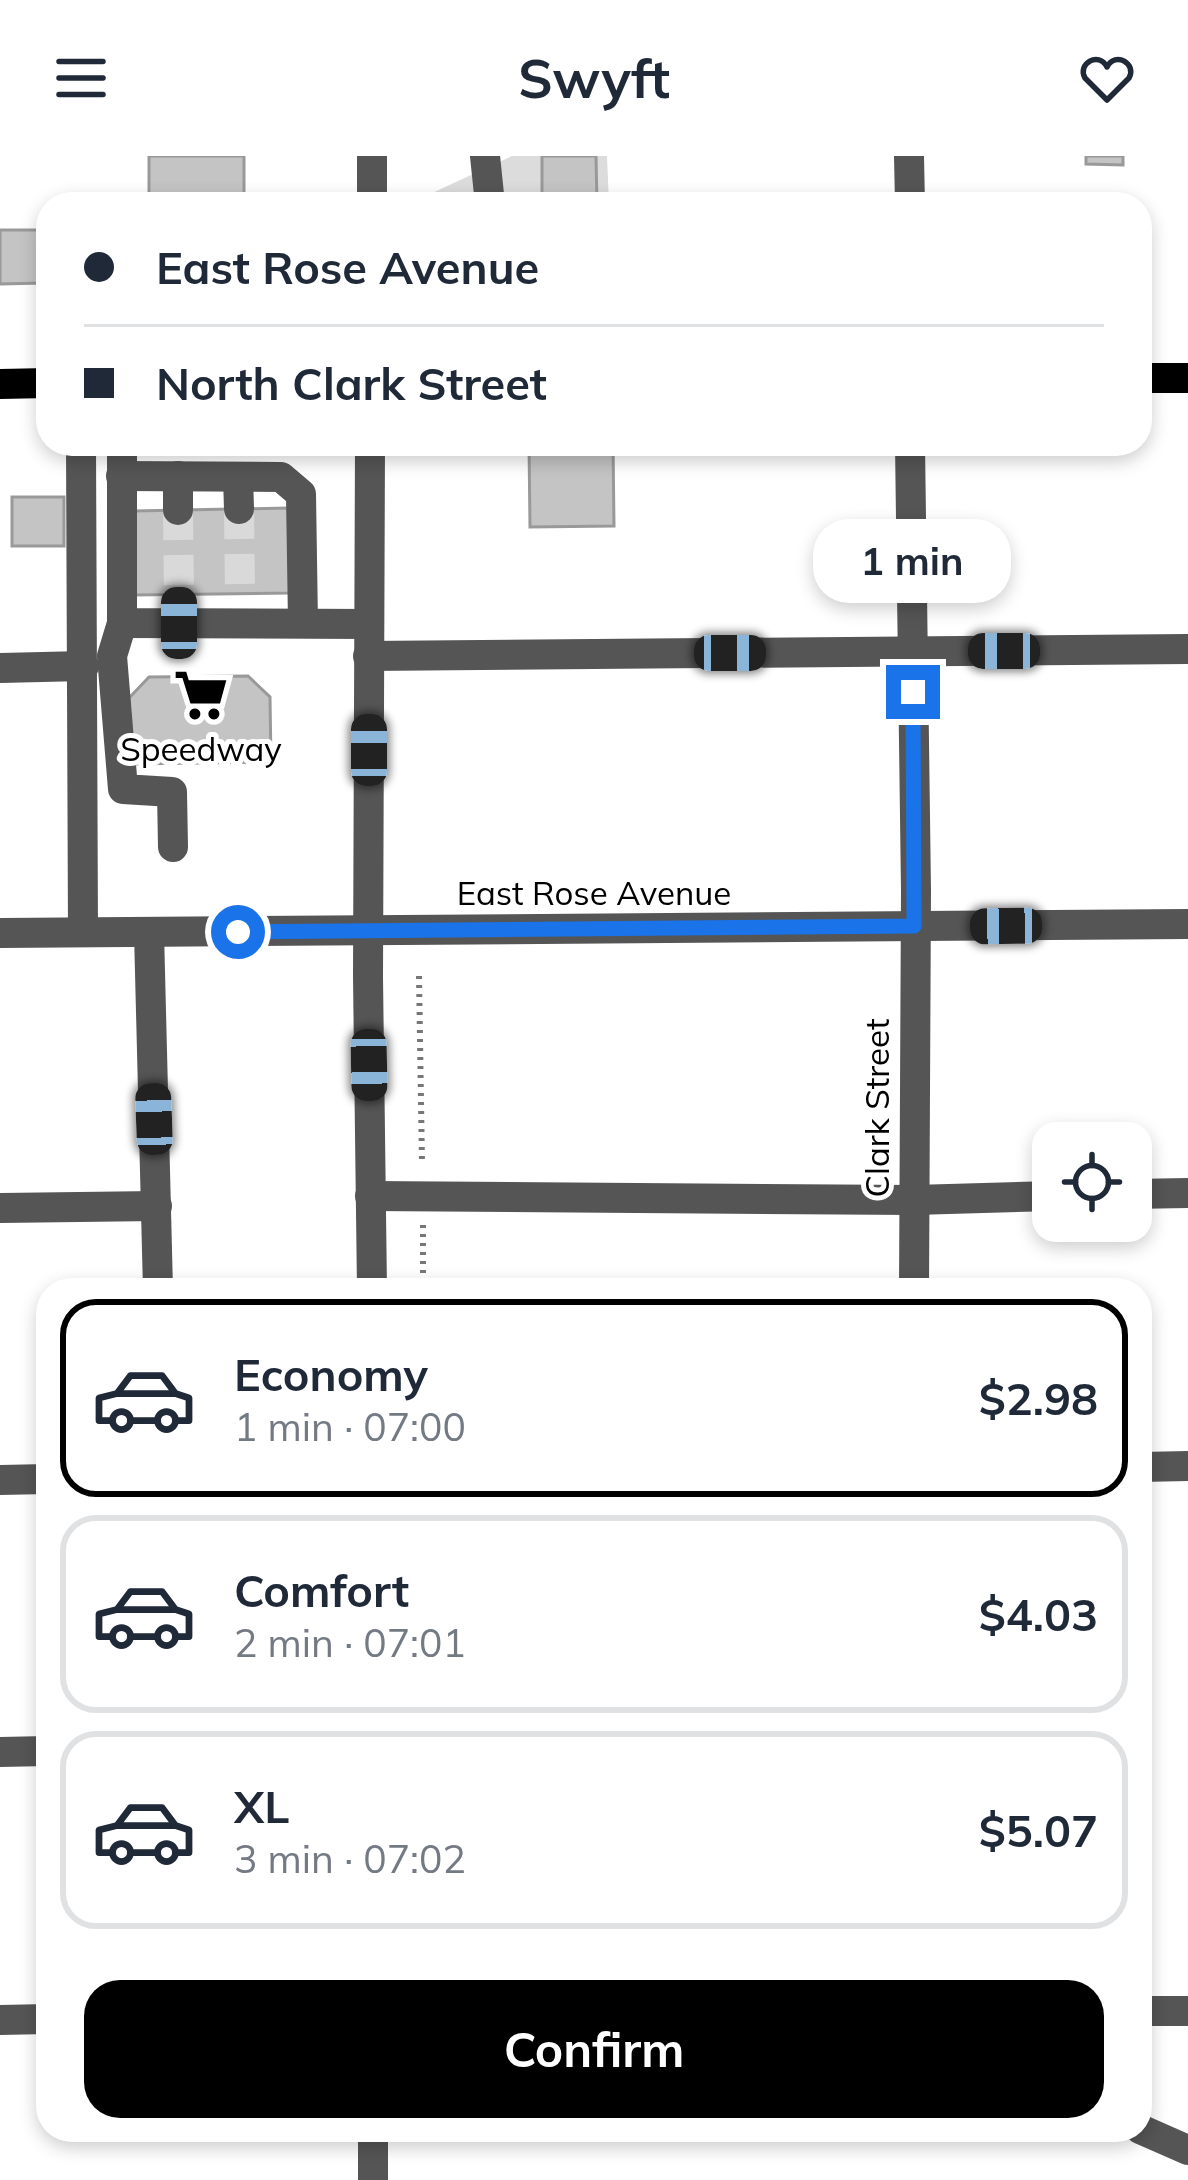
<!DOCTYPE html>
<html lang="en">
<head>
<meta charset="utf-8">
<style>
  :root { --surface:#fff; --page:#f6f6f7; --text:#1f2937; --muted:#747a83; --line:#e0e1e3; --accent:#000 }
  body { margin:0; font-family:Mulish,sans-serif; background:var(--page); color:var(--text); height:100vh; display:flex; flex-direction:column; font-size:45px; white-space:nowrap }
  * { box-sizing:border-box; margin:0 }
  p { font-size:39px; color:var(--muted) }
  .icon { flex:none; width:66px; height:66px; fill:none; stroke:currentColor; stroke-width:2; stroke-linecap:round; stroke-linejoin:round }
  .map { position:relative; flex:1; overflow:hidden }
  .details { position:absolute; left:36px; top:1122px; width:1116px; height:864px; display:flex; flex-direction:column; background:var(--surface); border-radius:36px; box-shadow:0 6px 18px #0003 }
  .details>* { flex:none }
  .hud { position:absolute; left:36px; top:36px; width:1116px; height:264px; border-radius:36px; box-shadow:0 6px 18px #0003; display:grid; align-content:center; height:264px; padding:0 48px; background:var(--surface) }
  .controls { position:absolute; left:1032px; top:966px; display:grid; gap:24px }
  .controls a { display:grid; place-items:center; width:120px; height:120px; border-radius:24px; background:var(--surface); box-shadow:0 6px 18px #0003; font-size:60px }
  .end { position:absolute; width:54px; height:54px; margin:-27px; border:15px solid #1a73e8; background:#fff; box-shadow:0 0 0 6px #fff }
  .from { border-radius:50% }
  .bubble { position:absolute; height:84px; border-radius:36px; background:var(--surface); box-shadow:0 6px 18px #0003; font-size:39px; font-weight:700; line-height:84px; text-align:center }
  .car { position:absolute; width:36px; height:72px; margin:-36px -18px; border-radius:15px; box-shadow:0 0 9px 3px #0007; background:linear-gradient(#222 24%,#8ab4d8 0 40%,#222 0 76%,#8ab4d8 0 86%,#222 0) }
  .hud b { display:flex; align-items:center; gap:42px; height:114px; font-size:45px }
  .hud b+b { border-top:3px solid var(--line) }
  .hud i { width:30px; height:30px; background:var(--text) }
  ul { padding:21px 0 0; list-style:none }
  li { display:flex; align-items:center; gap:36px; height:198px; margin:0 24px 18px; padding:0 24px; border:6px solid var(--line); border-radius:36px }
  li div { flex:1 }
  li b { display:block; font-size:45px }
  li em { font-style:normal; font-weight:700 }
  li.selected { border-color:var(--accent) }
  li>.icon { width:108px; height:108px; stroke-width:1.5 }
  .button { display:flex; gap:24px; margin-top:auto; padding:24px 48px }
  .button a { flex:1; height:138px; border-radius:36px; background:var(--accent); color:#fff; font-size:48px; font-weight:700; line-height:138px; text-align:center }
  header { display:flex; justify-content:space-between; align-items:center; height:156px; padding:0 48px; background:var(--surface); font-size:54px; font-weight:700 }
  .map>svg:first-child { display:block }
  .green { fill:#dcdcdc }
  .building { fill:#c4c4c4; stroke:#999; stroke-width:3 }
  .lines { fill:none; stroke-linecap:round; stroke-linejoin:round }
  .minor-tunnel { stroke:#d9d9d9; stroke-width:30; stroke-dasharray:30 15; stroke-linecap:butt }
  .path { stroke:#777; stroke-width:6; stroke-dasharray:3 6; stroke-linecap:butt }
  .minor { stroke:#555; stroke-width:30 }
  .major { stroke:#000; stroke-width:30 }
  .route { stroke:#1a73e8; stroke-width:15 }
  .labels { text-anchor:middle; stroke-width:10; stroke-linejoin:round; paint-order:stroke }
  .poi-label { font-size:33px; fill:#000; stroke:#fff }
  .street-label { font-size:33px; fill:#000; stroke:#fff }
</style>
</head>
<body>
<header><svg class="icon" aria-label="menu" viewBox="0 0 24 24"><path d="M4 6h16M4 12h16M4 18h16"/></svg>Swyft<svg class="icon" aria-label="heart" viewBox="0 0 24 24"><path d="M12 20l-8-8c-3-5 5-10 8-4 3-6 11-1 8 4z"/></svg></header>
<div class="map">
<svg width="1188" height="2024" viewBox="0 0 1188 2024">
  <rect width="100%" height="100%" fill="#fff"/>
  <path class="green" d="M512,0H607L609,48H421L430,38Z"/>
  <g class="building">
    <rect x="149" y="0" width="95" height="48"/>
    <path d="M542,0H596L597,48H542Z"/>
    <path d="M1086,0H1123V9L1086,8Z"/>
    <path d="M1140,71H1147L1148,146L1140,147Z"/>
    <path d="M0,74H42L43,127L0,128Z"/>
    <path d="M529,288H613L614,370L530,371Z"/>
    <rect x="12" y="341" width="52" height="49"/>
    <path d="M288,352L290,437L135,439L134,355Z"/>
    <path d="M248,520L270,541L271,606L129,608V542L149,521Z"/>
  </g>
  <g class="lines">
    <g class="minor-tunnel">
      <path d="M239,353L240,438"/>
      <path d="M178,354L179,439"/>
    </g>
    <g class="path">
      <path d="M419,820L422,1008"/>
      <path d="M423,1069V1134"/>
    </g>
    <g class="minor">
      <path d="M372,0V48"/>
      <path d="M485,0L490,48"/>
      <path d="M909,0L910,48"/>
      <path d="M81,288L83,776"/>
      <path d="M122,288V467L369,468"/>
      <path d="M370,288L368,821L372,1134"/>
      <path d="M910,288L916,735L914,1134"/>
      <path d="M121,320L281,321L301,338L303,467"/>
      <path d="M178,320V354"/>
      <path d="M238,321L239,353"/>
      <path d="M122,467L112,500L123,633L172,636L173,691"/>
      <path d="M368,500L1188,493"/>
      <path d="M0,512L84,510"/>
      <path d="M149,776L158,1134"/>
      <path d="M0,777L1188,768"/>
      <path d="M1131,1038L1188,1037"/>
      <path d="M370,1040L914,1044L1053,1040"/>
      <path d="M0,1052L157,1050"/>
      <path d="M1140,1311L1188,1310"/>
      <path d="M0,1324L48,1323"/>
      <path d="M0,1596L48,1595"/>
      <path d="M1140,1855H1188"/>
      <path d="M0,1864L48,1863"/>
      <path d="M1140,1973L1188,1994"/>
      <path d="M373,1974V2024"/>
    </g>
    <g class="major">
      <path d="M1140,222H1188"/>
      <path d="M0,228L48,227"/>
    </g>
  </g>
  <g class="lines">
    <path class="route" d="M238,776L914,770L913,536"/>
  </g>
  <defs>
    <symbol id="supermarket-bare" viewBox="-9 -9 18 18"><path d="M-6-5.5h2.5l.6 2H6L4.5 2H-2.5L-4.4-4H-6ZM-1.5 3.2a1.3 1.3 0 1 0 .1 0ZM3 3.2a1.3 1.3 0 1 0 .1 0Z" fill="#000" stroke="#fff" stroke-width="2.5" paint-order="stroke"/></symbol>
  </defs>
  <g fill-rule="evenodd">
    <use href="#supermarket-bare" x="163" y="501" width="76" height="76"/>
  </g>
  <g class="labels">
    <g class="poi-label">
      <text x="201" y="605">Speedway</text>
    </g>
    <g class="street-label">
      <text x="594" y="749">East Rose Avenue</text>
      <text transform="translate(877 952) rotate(-90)" y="12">Clark Street</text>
    </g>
  </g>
</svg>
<div class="controls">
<a><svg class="icon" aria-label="locate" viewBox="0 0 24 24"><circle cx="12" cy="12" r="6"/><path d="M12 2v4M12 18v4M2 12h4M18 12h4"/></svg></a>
</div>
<i class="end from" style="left:238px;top:776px"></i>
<i class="end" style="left:913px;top:536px"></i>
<div class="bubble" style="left:813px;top:363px;width:198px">1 min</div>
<i class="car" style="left:179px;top:467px;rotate:0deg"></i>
<i class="car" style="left:1004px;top:495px;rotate:270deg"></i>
<i class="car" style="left:730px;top:497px;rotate:90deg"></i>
<i class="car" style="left:369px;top:594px;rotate:0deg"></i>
<i class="car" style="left:1006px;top:770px;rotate:269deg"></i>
<i class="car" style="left:369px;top:909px;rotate:179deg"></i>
<i class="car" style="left:154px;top:963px;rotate:358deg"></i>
<div class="hud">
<b><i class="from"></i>East Rose Avenue</b>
<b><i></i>North Clark Street</b>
</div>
<section class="details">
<ul>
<li class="selected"><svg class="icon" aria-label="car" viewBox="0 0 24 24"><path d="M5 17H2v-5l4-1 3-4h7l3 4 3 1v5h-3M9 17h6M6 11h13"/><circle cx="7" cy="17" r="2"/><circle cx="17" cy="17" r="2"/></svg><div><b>Economy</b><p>1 min · 07:00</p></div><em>$2.98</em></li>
<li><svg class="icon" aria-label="car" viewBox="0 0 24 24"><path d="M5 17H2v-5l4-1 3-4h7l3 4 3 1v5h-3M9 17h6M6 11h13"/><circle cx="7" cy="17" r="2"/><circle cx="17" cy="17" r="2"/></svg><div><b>Comfort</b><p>2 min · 07:01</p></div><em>$4.03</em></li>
<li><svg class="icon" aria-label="car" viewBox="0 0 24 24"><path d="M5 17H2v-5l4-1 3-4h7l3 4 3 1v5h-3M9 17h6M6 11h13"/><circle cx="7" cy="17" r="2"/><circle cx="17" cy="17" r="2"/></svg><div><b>XL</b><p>3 min · 07:02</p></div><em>$5.07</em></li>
</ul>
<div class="button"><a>Confirm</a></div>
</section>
</div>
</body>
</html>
